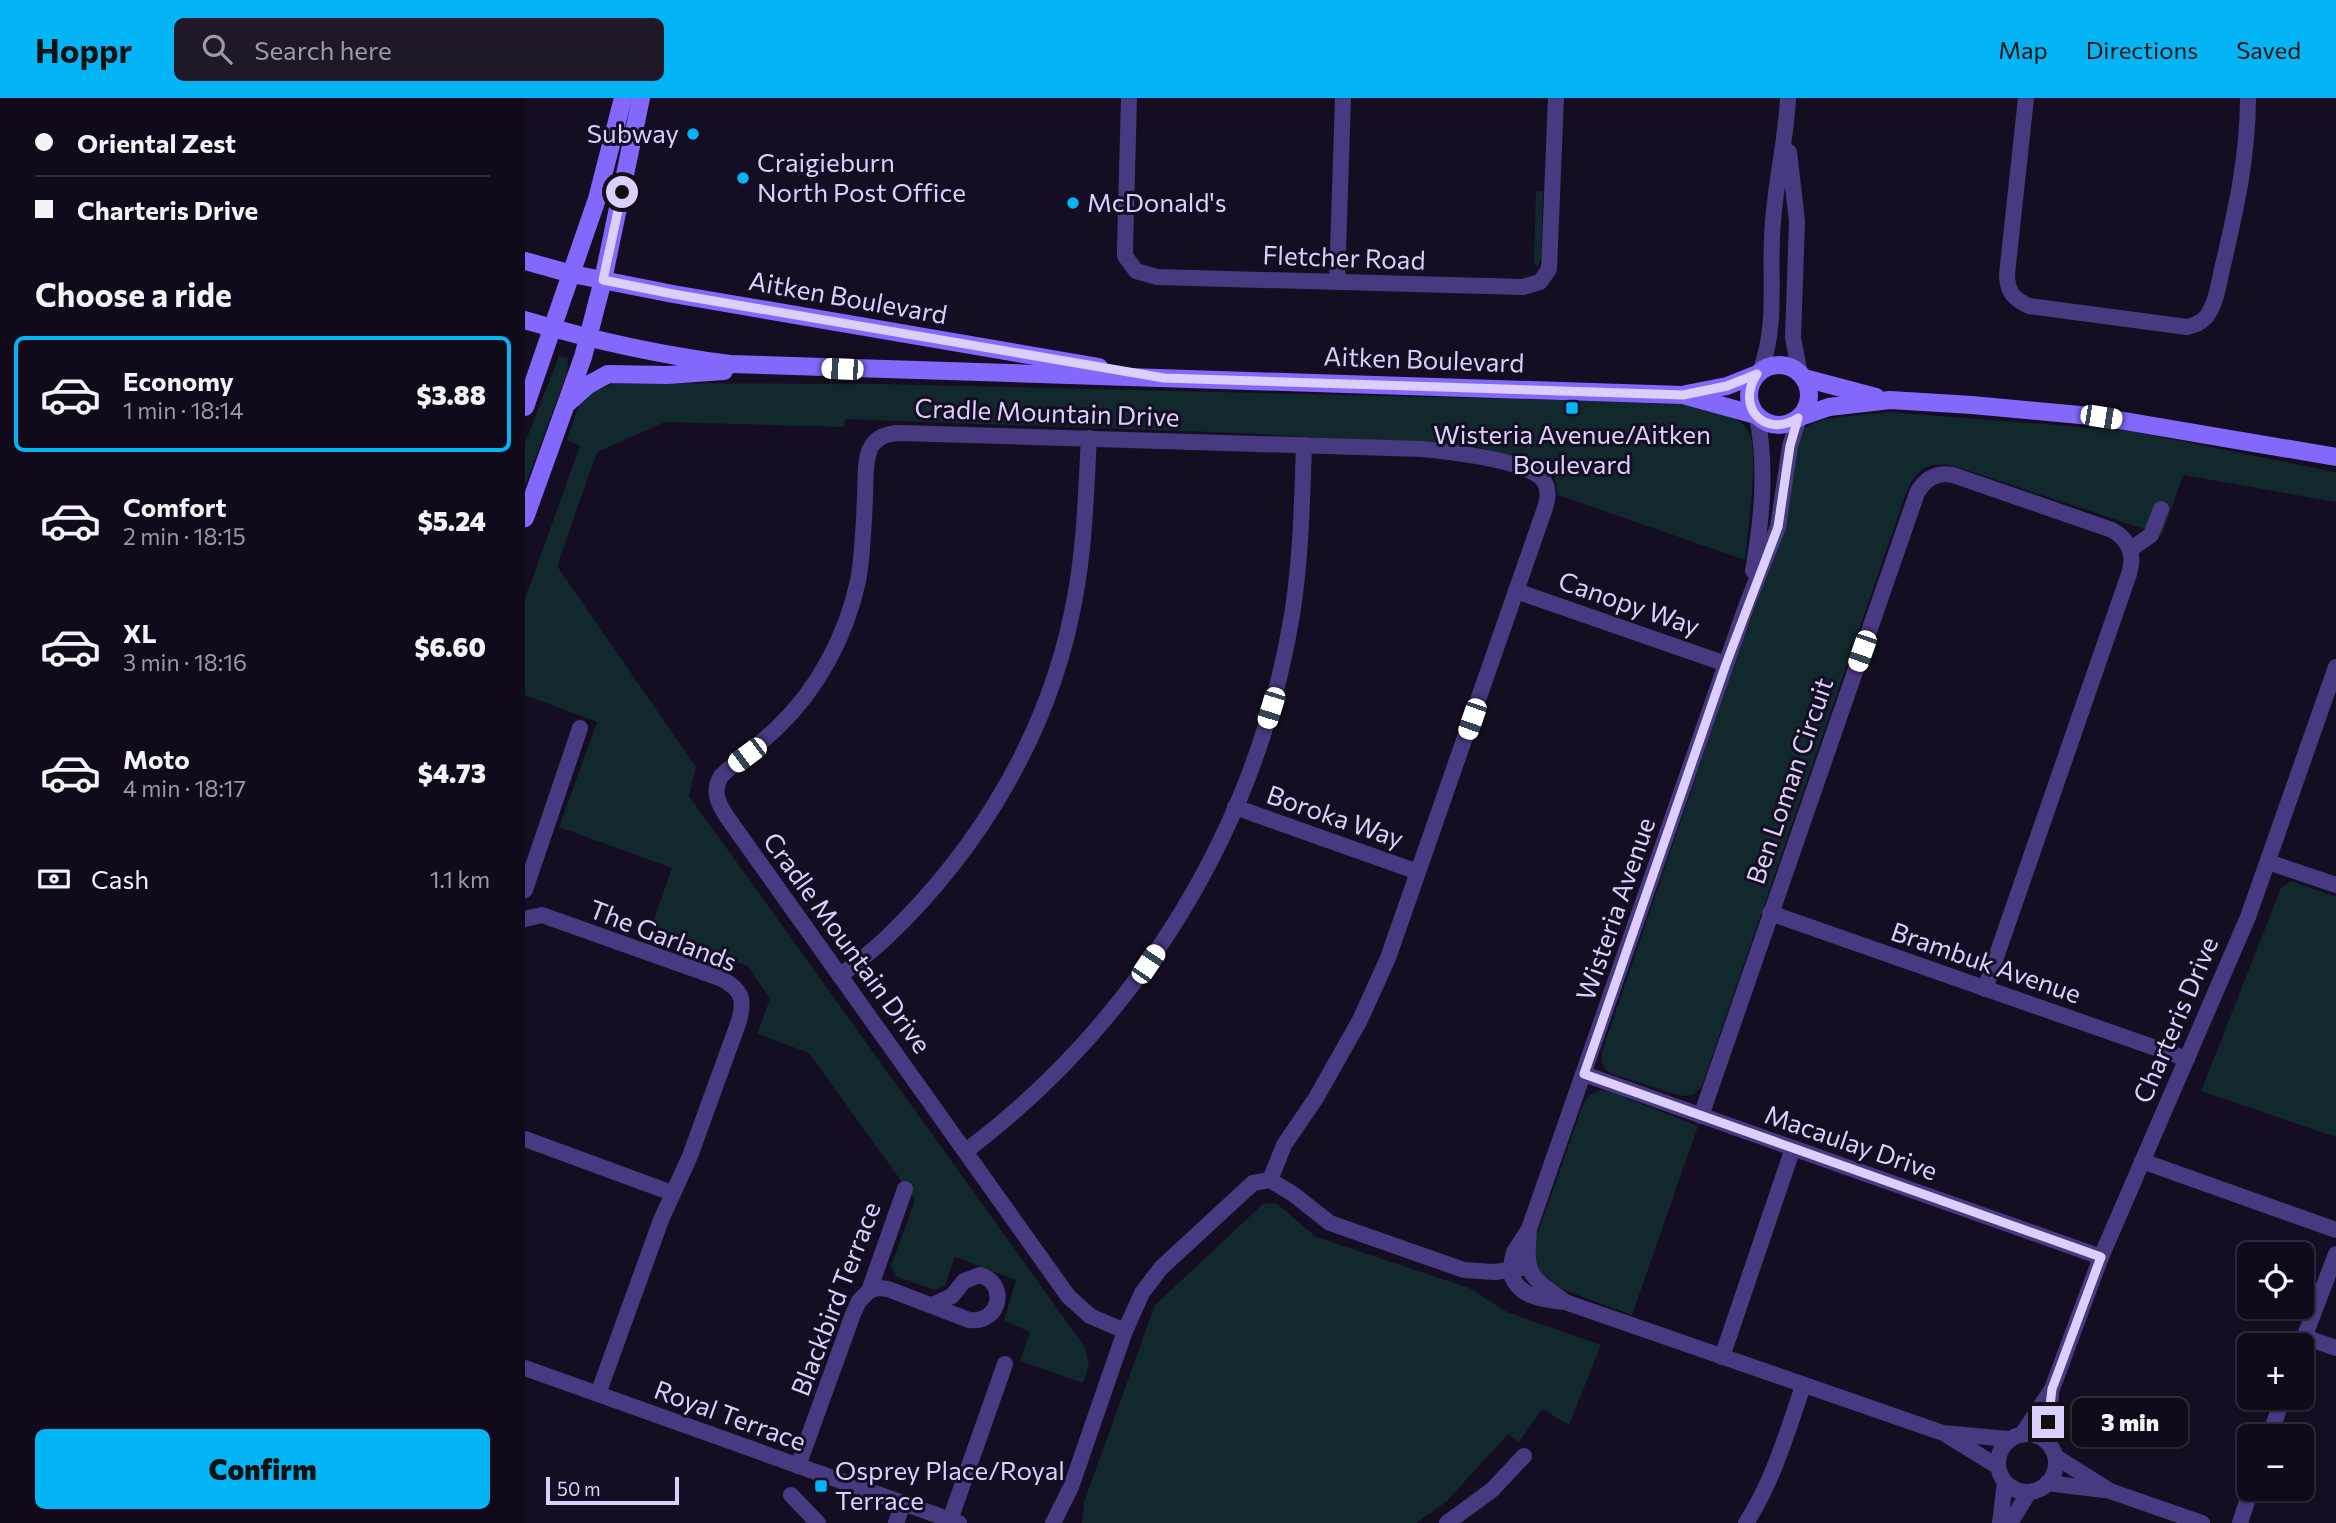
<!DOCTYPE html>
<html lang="en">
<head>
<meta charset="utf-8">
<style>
  :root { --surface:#100a1a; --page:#1e1827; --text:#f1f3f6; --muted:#9c9aa2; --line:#302b39; --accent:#04b5f5 }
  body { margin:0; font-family:Commissioner,sans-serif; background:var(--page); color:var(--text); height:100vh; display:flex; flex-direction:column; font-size:26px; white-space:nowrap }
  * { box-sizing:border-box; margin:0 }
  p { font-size:23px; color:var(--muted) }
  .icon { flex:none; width:38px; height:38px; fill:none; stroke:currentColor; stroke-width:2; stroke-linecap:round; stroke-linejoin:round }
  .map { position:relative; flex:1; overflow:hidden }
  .side { display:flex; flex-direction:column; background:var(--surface); width:525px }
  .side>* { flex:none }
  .banner { display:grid; align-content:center; height:154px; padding:0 35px; background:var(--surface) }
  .tools { position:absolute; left:1712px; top:1144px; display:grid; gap:14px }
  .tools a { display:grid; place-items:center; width:77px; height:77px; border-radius:10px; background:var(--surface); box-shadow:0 2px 5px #0004,0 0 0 2px var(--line); font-size:35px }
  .scale { position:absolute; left:21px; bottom:18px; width:133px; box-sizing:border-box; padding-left:7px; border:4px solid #dccffe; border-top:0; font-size:19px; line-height:24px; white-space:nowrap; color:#dccffe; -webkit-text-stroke:5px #150e22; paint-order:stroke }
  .end { position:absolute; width:32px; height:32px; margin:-16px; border:9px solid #dccffe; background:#111; box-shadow:0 0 0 4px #111 }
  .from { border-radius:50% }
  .bubble { position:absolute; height:49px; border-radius:10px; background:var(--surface); box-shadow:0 2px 5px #0004,0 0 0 2px var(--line); font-size:23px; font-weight:800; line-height:49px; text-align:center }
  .car { position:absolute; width:21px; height:42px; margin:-21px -10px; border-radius:9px; box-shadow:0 0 5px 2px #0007; background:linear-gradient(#fff 24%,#345 0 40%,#fff 0 76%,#345 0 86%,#fff 0) }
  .banner b { display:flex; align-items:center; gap:24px; height:66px; font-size:26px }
  .banner b+b { border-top:2px solid var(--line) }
  .banner i { width:18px; height:18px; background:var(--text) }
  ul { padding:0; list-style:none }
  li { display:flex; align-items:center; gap:21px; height:116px; margin:0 14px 10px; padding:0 21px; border:4px solid transparent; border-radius:10px }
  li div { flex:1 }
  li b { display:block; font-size:26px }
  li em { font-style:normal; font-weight:800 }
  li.current { border-color:var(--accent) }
  li>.icon { width:63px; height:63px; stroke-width:1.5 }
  h2 { padding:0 35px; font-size:32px; line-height:84px }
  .pay { display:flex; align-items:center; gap:18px; height:77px; padding:0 35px; font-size:26px }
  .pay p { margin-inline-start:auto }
  .button { display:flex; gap:14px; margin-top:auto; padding:14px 35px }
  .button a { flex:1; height:80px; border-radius:10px; background:var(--accent); color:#111; font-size:28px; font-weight:800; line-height:80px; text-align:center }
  header { display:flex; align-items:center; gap:42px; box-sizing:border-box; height:98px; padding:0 35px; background:var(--accent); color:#111 }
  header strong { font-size:33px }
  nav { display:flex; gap:38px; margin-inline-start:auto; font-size:24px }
  .search { width:490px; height:63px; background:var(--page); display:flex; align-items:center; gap:18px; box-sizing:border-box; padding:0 24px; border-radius:10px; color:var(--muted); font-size:26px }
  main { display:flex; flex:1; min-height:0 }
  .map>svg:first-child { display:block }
  .green { fill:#11282c }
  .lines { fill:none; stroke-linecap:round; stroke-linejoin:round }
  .street { stroke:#483a80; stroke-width:16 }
  .secondary { stroke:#8468fc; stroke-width:18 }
  .route { stroke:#dccffe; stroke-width:9 }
  .poi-dot { fill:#04b5f5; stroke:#150e22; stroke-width:2.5 }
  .labels { text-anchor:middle; stroke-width:6; stroke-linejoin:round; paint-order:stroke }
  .poi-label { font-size:26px; fill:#dccffe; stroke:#150e22; text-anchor:start }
  .street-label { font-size:26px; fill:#dccffe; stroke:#150e22 }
</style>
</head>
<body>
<header>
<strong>Hoppr</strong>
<div class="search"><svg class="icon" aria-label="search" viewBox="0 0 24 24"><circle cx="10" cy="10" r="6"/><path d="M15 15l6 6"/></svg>Search here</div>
<nav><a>Map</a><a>Directions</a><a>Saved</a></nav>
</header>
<main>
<section class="side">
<div class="banner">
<b><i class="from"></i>Oriental Zest</b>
<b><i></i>Charteris Drive</b>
</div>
<h2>Choose a ride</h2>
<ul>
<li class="current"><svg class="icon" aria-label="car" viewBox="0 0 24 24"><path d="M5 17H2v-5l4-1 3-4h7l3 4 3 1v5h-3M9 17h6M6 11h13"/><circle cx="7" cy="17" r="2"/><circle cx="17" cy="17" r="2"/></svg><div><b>Economy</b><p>1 min · 18:14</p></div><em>$3.88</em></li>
<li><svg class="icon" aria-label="car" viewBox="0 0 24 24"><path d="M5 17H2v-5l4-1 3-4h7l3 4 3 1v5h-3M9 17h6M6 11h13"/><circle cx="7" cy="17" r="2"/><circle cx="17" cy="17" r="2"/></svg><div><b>Comfort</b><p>2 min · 18:15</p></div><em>$5.24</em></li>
<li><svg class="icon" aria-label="car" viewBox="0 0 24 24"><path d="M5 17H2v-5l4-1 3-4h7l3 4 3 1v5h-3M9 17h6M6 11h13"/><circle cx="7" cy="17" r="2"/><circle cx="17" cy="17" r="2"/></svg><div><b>XL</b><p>3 min · 18:16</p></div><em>$6.60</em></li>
<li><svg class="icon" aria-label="car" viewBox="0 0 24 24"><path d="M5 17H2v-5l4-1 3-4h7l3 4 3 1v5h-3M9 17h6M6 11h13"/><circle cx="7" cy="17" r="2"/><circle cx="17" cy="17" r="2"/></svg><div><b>Moto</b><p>4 min · 18:17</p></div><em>$4.73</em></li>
</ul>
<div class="pay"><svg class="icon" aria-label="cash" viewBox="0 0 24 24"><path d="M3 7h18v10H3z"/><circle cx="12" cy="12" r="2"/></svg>Cash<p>1.1 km</p></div>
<div class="button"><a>Confirm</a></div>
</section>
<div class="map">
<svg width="1811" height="1425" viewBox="0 0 1811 1425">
  <rect width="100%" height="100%" fill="#150e22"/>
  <g class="green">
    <path d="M1011,93H1018L1016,161L1013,168L1009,166Z"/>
    <path d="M34,258L43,260L42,275L0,388V345Z"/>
    <path d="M90,285L354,286L1156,305C1176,311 1209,313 1222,331C1236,349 1222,436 1220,462L1033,397L1030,380L1025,372L1008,364L950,348L714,335L320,321L319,329L140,324L72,354L32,468L171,669L164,698L560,1249L564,1267L558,1285L495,1263L505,1234L479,1223L491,1182L430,1159L420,1188L410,1192L372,1179L366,1168L390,1102L284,955L232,936L245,901L223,868L125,833L147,770L34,729L72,624L0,597V501L55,348L42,342C55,306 51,299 90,285Z"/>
    <path d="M1364,314L1605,333L1805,373L1811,375V404L1658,377L1637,437L1429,368C1399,362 1389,374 1379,401L1177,988L1168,997L1157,998L1087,976C1077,971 1075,961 1078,951L1242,470C1249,455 1256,440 1261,425C1268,402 1262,338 1284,327C1304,317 1342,317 1364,314Z"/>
    <path d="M1766,783L1811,799V1039L1676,993L1756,790Z"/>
    <path d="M1075,992L1086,994L1173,1028L1107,1217L1025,1187L1011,1168L1009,1146L1057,1009L1064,997Z"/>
    <path d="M751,1105L791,1139L944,1190L982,1214L1076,1247L1044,1327L1017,1311L994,1344L983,1336L922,1403L891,1425H557L559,1404L630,1207L738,1106Z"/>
  </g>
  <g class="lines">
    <g class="street">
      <path d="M604,0L600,149V158L611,173L632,179L998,189L1015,184L1024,171L1031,0"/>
      <path d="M1501,0L1482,176C1482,193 1488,201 1504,208L1662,229C1670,227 1676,225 1681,219C1692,205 1694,183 1698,167C1711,112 1723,57 1723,0"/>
      <path d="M1264,54L1272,123L1268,240L1275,276"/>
      <path d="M812,184L818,0"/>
      <path d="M1235,274C1254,224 1243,175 1248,124C1251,82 1261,42 1263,0"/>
      <path d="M1274,320L1265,348L1253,429L1222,506L1004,1131L989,1154L985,1172C991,1199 1017,1202 1040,1204L1418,1335L1483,1341"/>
      <path d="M1606,451L1626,437L1636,411"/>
      <path d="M1228,473C1237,422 1242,369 1232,318"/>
      <path d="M991,493L1201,566"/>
      <path d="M710,709L893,774"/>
      <path d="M1743,764L1811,787"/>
      <path d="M0,792L55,630"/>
      <path d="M1245,815L1662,961"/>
      <path d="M0,821L17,817L197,881C217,892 220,901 214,923L165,1058L136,1122L73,1296"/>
      <path d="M315,878C330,866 346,854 360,841C456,750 527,630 550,499C560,446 561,393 564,340"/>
      <path d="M1059,976L1576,1159"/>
      <path d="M1176,1018L1392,395C1400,381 1411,374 1428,377L1587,432C1605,442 1610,457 1604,476L1460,891"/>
      <path d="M0,1041L147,1095"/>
      <path d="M441,1053C613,923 732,730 767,517C776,461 777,404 779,347"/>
      <path d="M1617,1063L1811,1132"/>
      <path d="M1004,1133C1000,1177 1004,1178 1039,1203"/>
      <path d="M344,1193L353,1190L363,1191L444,1222C476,1226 483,1185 455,1177L439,1183L427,1198L407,1207"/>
      <path d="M600,1233L565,1218L543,1198L202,719C193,705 187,694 196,678C214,661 234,647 252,630C293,591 321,538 333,483C338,455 339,427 340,398C341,383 339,365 345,351C351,338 363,335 376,335L897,351C924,354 1002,361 1019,383C1024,391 1023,401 1020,410L863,860L835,922L791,1000L759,1047L745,1082"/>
      <path d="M1779,1239L1811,1250"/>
      <path d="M1776,1248L1811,1156"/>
      <path d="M1197,1259L1268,1050"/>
      <path d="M0,1270L434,1425"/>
      <path d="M1498,1335L1527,1291L1576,1159L1723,819L1811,569"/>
      <circle cx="1502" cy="1365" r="29"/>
      <path d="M1423,1338L1472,1368"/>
      <path d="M1744,1339L1758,1300"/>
      <path d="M1521,1343L1526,1297"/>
      <path d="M1531,1359L1585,1393L1677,1425"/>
      <path d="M273,1368L328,1216L334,1203L344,1193L380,1091"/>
      <path d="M1522,1385L1579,1392"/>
      <path d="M266,1397L293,1425"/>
      <path d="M425,1422L480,1266"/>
      <path d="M371,1425L378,1405"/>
      <path d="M528,1425L546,1389L600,1233L617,1195L636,1170L728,1085L745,1082L768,1096L805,1125L939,1172L970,1174L1003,1169"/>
      <path d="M922,1425L967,1392L999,1358"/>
      <path d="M1221,1425C1248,1383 1262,1335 1278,1288"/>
      <path d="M1475,1425L1480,1384"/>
      <path d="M1485,1425L1504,1394"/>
      <path d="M1715,1425L1726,1391"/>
    </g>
    <g class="secondary">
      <path d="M0,163L47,176L148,196L574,269"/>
      <path d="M0,222C67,242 136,257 205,266L1158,297L1231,317"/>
      <circle cx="1254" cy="297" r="30"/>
      <path d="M1279,280L1351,299"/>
      <path d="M1161,296L1202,288L1232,276"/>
      <path d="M44,304L63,287L83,276L142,277L199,273"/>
      <path d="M0,309L72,101L98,0"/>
      <path d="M1275,319L1304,309L1365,302L1447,307L1576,319L1811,359"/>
      <path d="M0,420L58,259L78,182L116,0"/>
    </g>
  </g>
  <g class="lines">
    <path class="route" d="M97,94L78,182L148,196L639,280L1158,297L1202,288L1232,276C1210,309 1240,341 1273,320L1265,348L1253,429L1201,566L1059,976L1576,1159L1527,1291L1523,1324"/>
  </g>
  <g class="poi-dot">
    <circle cx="168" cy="36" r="7"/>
    <circle cx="218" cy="80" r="7"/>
    <circle cx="548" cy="105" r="7"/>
    <rect x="1040" y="303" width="14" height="14" rx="3.5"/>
    <rect x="289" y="1381" width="14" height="14" rx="3.5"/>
  </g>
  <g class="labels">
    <g class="poi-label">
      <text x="154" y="45" text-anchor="end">Subway</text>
      <text x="232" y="74">Craigieburn<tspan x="232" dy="30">North Post Office</tspan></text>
      <text x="562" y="114">McDonald's</text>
      <text x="1047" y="346" text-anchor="middle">Wisteria Avenue/Aitken<tspan x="1047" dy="30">Boulevard</tspan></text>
      <text x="310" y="1382">Osprey Place/Royal<tspan x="310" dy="30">Terrace</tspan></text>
    </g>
    <g class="street-label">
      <text transform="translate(819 160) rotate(2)" y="9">Fletcher Road</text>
      <text transform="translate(323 200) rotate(10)" y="9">Aitken Boulevard</text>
      <text transform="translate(899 262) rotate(2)" y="9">Aitken Boulevard</text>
      <text transform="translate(522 315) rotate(2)" y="9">Cradle Mountain Drive</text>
      <text transform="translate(1104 506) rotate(19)" y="9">Canopy Way</text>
      <text transform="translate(1265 683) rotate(-71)" y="9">Ben Loman Circuit</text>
      <text transform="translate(810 719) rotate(19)" y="9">Boroka Way</text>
      <text transform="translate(1091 811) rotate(-71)" y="9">Wisteria Avenue</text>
      <text transform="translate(138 838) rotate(21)" y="9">The Garlands</text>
      <text transform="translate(322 845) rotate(54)" y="9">Cradle Mountain Drive</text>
      <text transform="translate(1461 865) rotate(19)" y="9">Brambuk Avenue</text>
      <text transform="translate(1651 922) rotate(-67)" y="9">Charteris Drive</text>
      <text transform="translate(1326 1045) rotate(19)" y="9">Macaulay Drive</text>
      <text transform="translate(311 1201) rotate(-69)" y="9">Blackbird Terrace</text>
      <text transform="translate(205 1318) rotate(20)" y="9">Royal Terrace</text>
    </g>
  </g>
</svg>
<div class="tools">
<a><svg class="icon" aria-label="locate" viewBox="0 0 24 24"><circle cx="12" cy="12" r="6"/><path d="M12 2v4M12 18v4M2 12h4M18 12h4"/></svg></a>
<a>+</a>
<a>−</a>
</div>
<div class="scale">50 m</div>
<i class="end from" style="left:97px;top:94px"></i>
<i class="end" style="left:1523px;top:1324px"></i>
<div class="bubble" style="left:1547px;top:1300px;width:116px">3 min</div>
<i class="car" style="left:317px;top:271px;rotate:272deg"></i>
<i class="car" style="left:1576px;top:319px;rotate:99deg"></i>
<i class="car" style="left:1337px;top:553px;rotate:199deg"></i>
<i class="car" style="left:746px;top:610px;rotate:197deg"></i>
<i class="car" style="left:947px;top:621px;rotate:199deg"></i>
<i class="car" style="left:222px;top:657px;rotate:233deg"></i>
<i class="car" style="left:623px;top:866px;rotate:34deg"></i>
</div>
</main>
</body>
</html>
